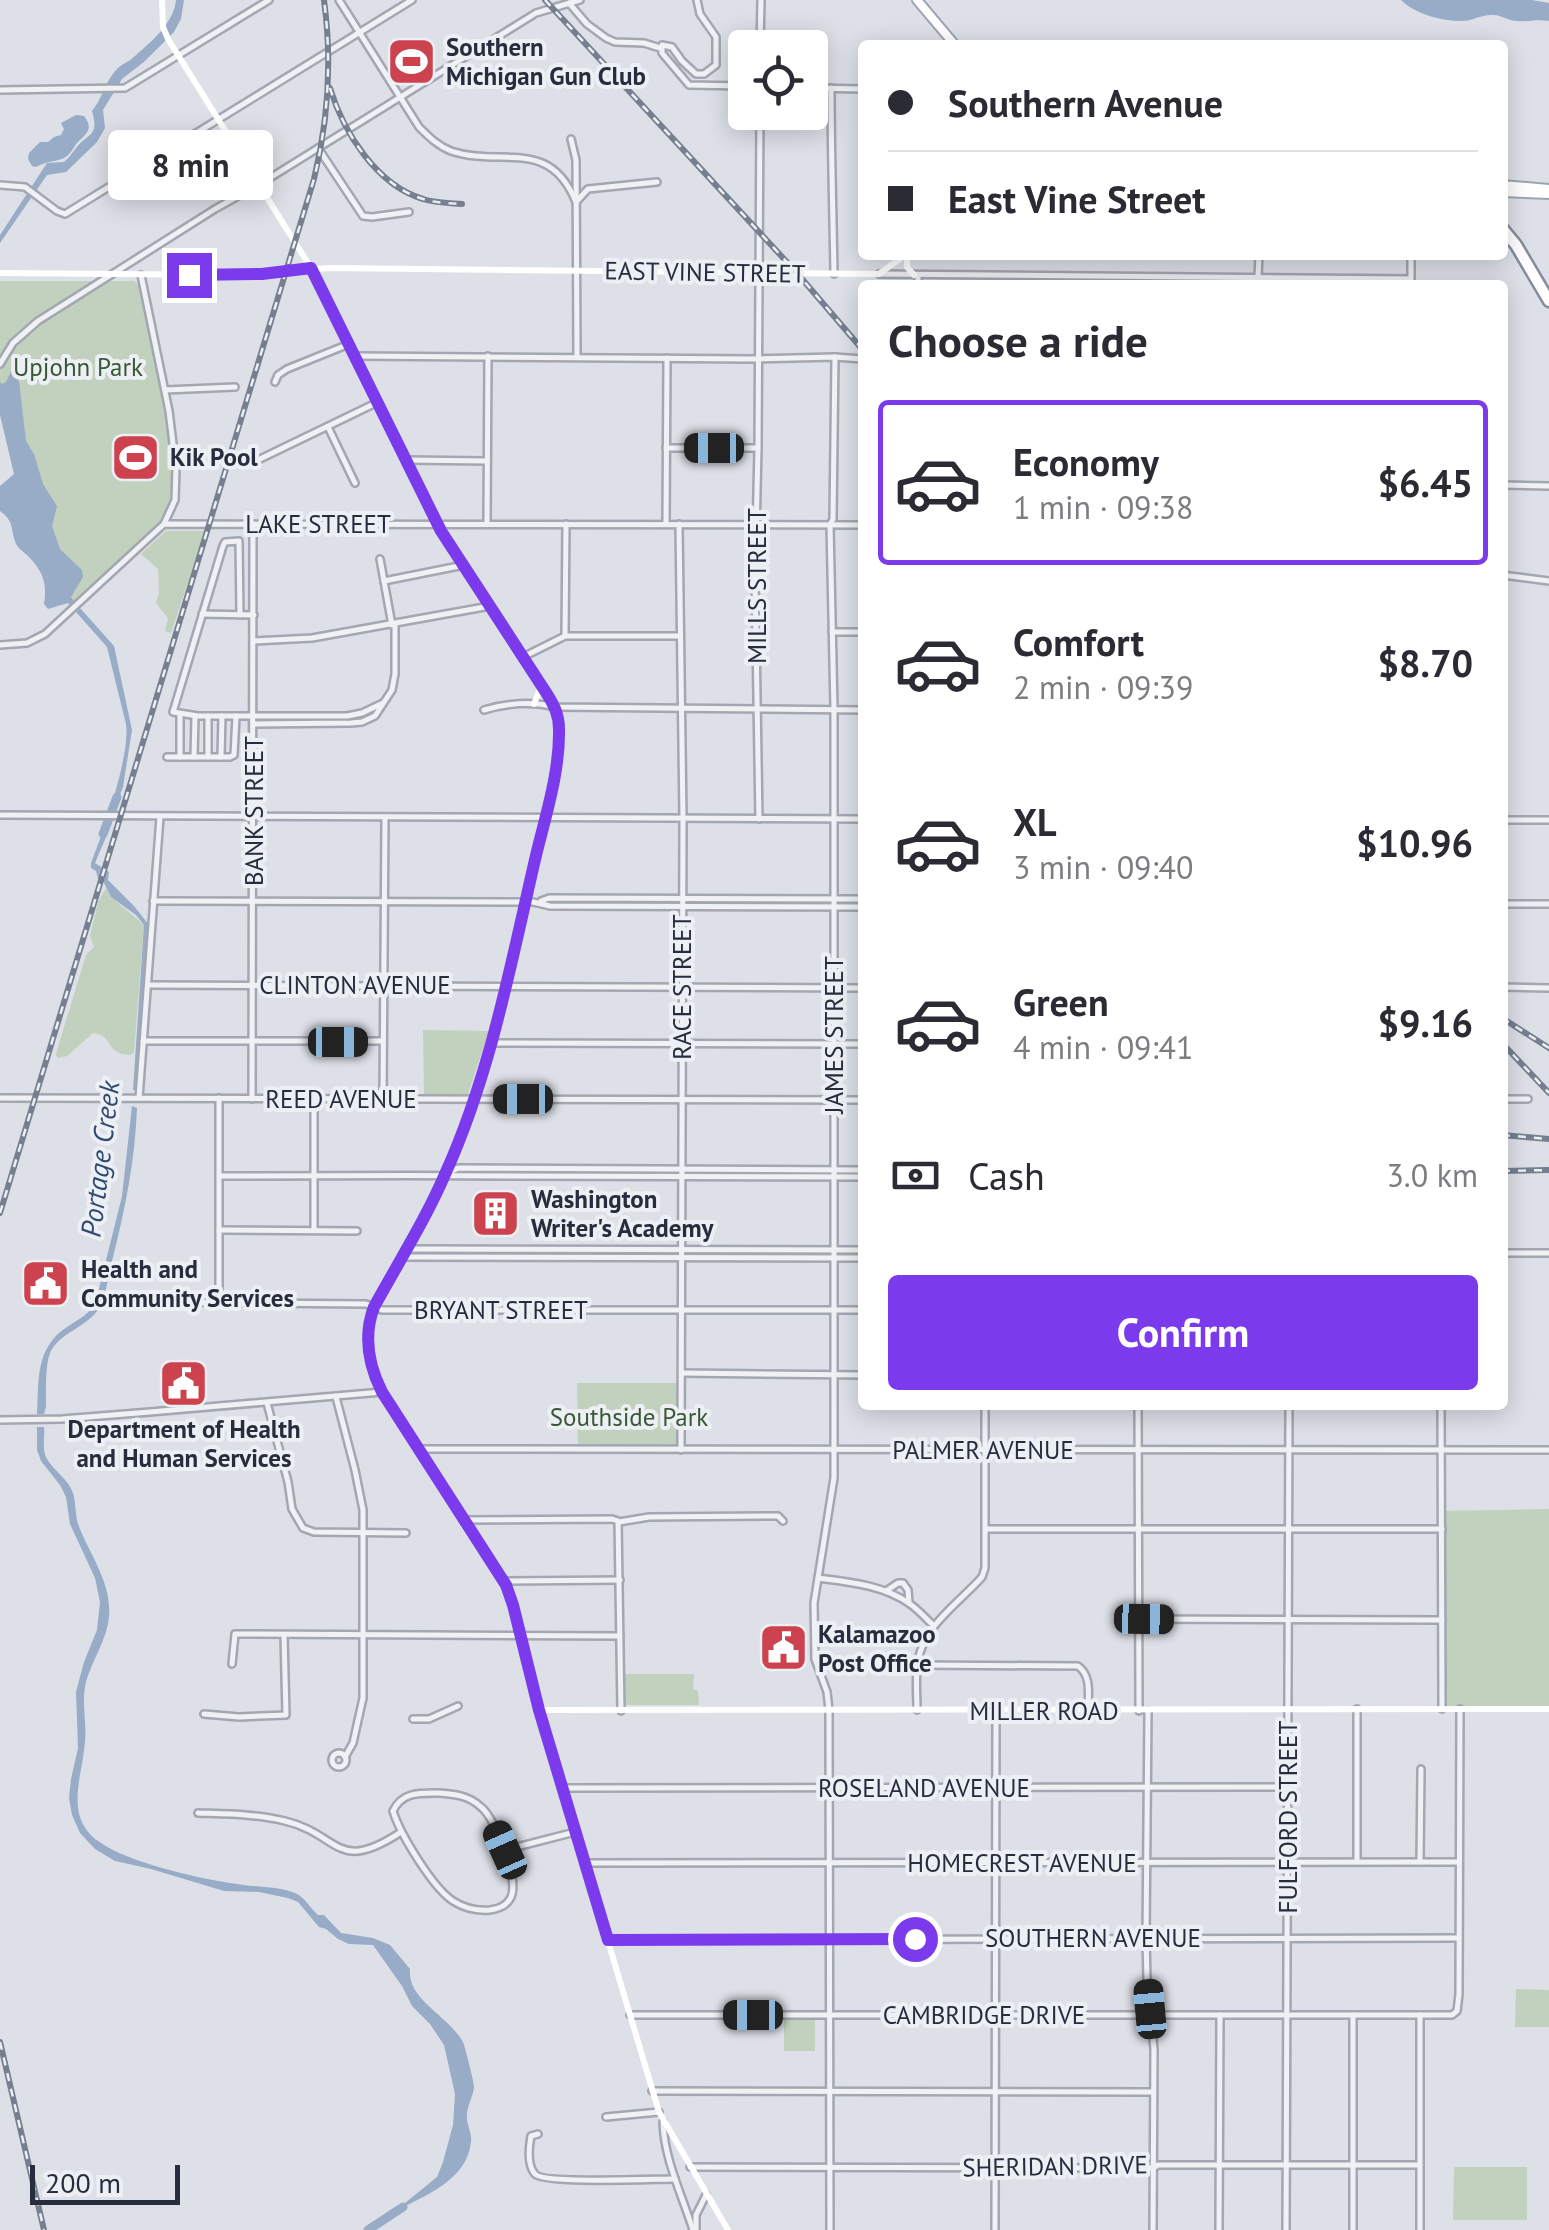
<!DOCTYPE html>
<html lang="en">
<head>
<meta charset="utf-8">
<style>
  :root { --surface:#fff; --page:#f7f7f7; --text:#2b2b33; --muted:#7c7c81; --line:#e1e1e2; --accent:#7c3aed }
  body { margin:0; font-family:"PT Sans",sans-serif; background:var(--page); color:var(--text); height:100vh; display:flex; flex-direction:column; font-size:38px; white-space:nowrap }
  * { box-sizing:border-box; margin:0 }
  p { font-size:32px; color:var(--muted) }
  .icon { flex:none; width:55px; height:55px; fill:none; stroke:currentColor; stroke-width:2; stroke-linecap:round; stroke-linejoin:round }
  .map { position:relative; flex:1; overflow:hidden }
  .sheet { position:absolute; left:858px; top:280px; width:650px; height:1130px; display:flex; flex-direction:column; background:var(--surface); border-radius:10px; box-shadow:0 5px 25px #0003 }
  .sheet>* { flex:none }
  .banner { position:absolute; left:858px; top:40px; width:650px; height:220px; border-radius:10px; box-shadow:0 5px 25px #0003; display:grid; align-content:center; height:220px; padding:0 30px; background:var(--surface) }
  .buttons { position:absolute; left:728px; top:30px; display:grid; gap:20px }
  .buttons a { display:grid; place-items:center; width:100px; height:100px; border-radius:10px; background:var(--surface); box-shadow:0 5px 25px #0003; font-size:50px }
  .scale { position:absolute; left:30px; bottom:25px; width:150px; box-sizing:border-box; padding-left:10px; border:5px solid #272d3d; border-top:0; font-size:28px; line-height:35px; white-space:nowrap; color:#272d3d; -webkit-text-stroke:8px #eceff4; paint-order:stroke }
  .end { position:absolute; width:45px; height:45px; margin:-22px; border:12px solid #7c3aed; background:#fff; box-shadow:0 0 0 5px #fff }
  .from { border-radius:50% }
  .bubble { position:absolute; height:70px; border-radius:10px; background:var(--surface); box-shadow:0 5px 25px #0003; font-size:32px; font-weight:600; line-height:70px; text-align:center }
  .car { position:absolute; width:30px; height:60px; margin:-30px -15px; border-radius:12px; box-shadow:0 0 8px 2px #0007; background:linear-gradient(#222 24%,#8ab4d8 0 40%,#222 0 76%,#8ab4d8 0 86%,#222 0) }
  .banner b { display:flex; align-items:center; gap:35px; height:95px; font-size:38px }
  .banner b+b { border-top:2px solid var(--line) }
  .banner i { width:25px; height:25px; background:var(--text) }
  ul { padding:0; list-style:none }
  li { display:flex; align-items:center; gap:30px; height:165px; margin:0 20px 15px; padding:0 10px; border:5px solid transparent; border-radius:10px }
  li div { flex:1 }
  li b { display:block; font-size:38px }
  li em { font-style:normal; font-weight:600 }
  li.current { border-color:var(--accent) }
  li>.icon { width:90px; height:90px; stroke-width:1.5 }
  h2 { padding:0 30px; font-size:45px; line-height:120px }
  .pay { display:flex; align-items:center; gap:25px; height:110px; padding:0 30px; font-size:38px }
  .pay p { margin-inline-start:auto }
  .button { display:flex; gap:20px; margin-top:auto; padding:20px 30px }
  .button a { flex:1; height:115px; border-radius:10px; background:var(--accent); color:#fff; font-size:40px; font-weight:600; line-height:115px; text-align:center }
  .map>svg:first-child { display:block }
  .green { fill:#c2d0be }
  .water { fill:#98acc7 }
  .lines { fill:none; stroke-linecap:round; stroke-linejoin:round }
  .river { stroke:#98acc7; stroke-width:9 }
  .street-casing { stroke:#a3a7b1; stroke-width:10 }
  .primary-casing { stroke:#9ca4b2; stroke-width:12 }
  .highway-casing { stroke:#848d9d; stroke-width:15 }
  .street { stroke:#eff1f5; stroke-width:5 }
  .secondary { stroke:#fff; stroke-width:6 }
  .primary { stroke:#fff; stroke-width:8 }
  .highway { stroke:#fff; stroke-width:10 }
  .rail-casing { stroke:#767f90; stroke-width:6 }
  .rail { stroke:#eceff4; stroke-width:2.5; stroke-dasharray:8; stroke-linecap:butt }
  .route { stroke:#7c3aed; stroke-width:12 }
  .labels { text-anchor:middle; stroke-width:8; stroke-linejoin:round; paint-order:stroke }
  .poi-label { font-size:25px; font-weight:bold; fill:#272d3d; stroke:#eceff4; text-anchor:start }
  .street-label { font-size:25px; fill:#272d3d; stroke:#eceff4 }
  .park-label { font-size:25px; fill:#395834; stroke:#eceff4 }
  .water-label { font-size:28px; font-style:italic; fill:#314a70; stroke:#eceff4 }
</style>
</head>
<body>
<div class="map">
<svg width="1549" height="2230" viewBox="0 0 1549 2230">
  <rect width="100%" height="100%" fill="#dde0e7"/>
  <g class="green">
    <path d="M0,281H134L141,287C150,335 186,468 167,508C150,545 106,575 76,602L72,600L0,382Z"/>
    <path d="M166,531H205L171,633L165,631L168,618L156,603L159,593L158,569L141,554Z"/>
    <path d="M106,888L111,897L144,925L134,1052L130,1055C104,1054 115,1036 93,1033L67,1056L58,1058L56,1055L58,1047L86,955L94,947L90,936L98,902Z"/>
    <path d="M423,1030L489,1031L468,1094L424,1095Z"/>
    <path d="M577,1383H682L681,1450H578Z"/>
    <path d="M1549,1509V1709H1442L1441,1511Z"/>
    <path d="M624,1674H694L693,1689L698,1691L699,1705H625Z"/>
    <path d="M1516,1989L1549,1990V2027H1515Z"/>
    <rect x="784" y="2018" width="31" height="33"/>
    <path d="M1454,2167H1527V2220H1453Z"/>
  </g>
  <g class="water">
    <path d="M176,0H184L181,19L174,32L145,61L122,79L103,110L105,128L97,142L66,172L47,175L0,243V235L47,163L64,162C69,158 72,153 76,148C90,131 99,137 92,111C102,99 105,82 116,70C121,64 129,62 135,56C151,42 174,23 176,0Z"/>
    <path d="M1401,0H1532L1549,3V21C1537,19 1528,22 1517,21C1508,21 1502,15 1493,15C1482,14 1472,21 1462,21C1441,21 1415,14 1401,0Z"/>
    <path d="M76,115L84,116C94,129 87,133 77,143C74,147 71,153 67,156C60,162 48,160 36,167L32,166L28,159L29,153L40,142H48L54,137L61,135L64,129L61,123Z"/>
    <path d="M13,367L19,381L26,441L34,454L43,484L57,506L52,526L60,549L82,570L83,577L71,597L74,601L69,605L68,603L48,609L44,604C47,585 44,573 30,558C27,554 21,551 18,547C9,533 17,523 0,511V486L14,474L0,415V382L2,384L6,382Z"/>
    <path d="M80,608L114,646L132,730L123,787L115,808H111C117,785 129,747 126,724L107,647L76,612Z"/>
    <path d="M106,823H112L95,863L109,872L108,880L134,906L149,925L138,1090H133L144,925L136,915L111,897L103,881L98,879L96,871L91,868V863Z"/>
    <path d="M132,1106L137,1108C135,1161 125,1210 112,1261C108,1276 107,1292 100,1306C90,1327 60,1331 50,1353C45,1366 46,1392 46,1407L44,1414H37C39,1380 35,1348 67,1327C78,1319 90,1315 96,1301L122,1196Z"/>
    <path d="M37,1427H44C45,1437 42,1448 46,1457C53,1471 68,1478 73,1493C76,1503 75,1514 78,1524C89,1554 112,1582 109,1617C107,1640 92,1660 86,1682C81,1702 87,1722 85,1742C82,1778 64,1816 98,1841C127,1863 208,1881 244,1885C259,1887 283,1887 297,1894C305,1898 311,1909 318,1915H324L341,1933L373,1938L390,1945L410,1969C407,2000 447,2014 463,2042C465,2047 474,2082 474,2087C473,2098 466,2107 467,2118C467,2125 472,2133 471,2141C468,2181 423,2196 394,2212L437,2177L443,2162L453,2125L455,2094L444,2045L430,2024L412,2006L402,1986L373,1945L349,1944L338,1939L326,1929L319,1927L298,1902L288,1898L259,1892L224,1891L151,1869L115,1861L95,1849L80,1833L72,1815L69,1798L71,1779L78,1748L76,1692L84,1662L97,1630L100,1602L95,1578L70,1524L66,1497L60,1485L41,1461L37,1450Z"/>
  </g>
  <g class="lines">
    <g class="river">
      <path d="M103,834L117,797"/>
      <path d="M368,2230L403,2207"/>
    </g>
    <defs>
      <g id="street">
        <path d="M339,0L419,127C429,137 438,146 451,151C501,168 549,136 576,202L588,189L657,182"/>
        <path d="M697,0L700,14L716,37V65L704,74H696L682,61L672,47L662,45V53L689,85L745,86"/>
        <path d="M569,3L587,24L606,38L615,42L644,43L660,48"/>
        <path d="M760,48L761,0"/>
        <path d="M810,88L862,89"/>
        <path d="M831,88C831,150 833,212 834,274"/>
        <path d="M0,90L125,88L269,0"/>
        <path d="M571,139L576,160L577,355"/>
        <path d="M318,148L363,216L372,217L409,212"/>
        <path d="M0,185L25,187L57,211L65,214L412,0"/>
        <path d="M1411,255V285"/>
        <path d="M879,274L1410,279"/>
        <path d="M141,275L169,411L176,468L175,500L164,524"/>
        <path d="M1258,277L1259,255"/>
        <path d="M918,285V275"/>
        <path d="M355,356L752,359L835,357L862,359"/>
        <path d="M0,364L13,343L38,321L215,209L265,181L536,13L580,0"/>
        <path d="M275,382L278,375L287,369L349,344"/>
        <path d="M165,390L235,387"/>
        <path d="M328,427L355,483"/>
        <path d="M666,448H758"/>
        <path d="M260,459L378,402"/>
        <path d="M406,460L487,461"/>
        <path d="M1502,485L1549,486"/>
        <path d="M487,523L488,356"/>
        <path d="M666,524L667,358"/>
        <path d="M679,524L683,818L681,1450"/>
        <path d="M380,559L384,581"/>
        <path d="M1502,575L1549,581"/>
        <path d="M202,614L254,615"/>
        <path d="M240,615L239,541L225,542L223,546L173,712L198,716H347L362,713L383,703"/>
        <path d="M392,625L384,581L464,565"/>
        <path d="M832,632H862"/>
        <path d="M565,636L566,524"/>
        <path d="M254,641L312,638L490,606"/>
        <path d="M0,645L27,643L45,634L164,524L862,525"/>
        <path d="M523,657L565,636H680"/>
        <path d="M484,710C506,703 533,701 555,707L862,710"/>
        <path d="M254,724L351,723L362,722L375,716L392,690L395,674V624"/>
        <path d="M167,757H230L234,755L236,716"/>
        <path d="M180,757V715"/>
        <path d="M194,757L195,716"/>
        <path d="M208,757V716"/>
        <path d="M221,757L222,716"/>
        <path d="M0,815L862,819"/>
        <path d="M759,819L755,578L758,448L760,112"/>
        <path d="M1502,820H1549"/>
        <path d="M153,901L533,902L550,906L862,907"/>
        <path d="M541,901L549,898L862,899"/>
        <path d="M1502,904H1549"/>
        <path d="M148,985L862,988"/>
        <path d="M1502,987L1549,988"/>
        <path d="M143,1041H383"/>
        <path d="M492,1043L862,1044"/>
        <path d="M0,1098L862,1100"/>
        <path d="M139,1098L160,817"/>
        <path d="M252,1099L253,524"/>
        <path d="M383,1099L385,817"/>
        <path d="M1502,1099H1528"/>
        <path d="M448,1173L458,1168L862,1170"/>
        <path d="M220,1176C434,1175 648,1176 862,1177"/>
        <path d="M219,1230L357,1231"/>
        <path d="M314,1230V1099"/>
        <path d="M406,1249L862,1250"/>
        <path d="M1502,1253H1549"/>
        <path d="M402,1257L862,1258"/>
        <path d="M141,1299L156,1302L366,1304L382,1310H862"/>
        <path d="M219,1300V1098"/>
        <path d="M682,1373L862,1375"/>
        <path d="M336,1397L355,1470L363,1510V1698L353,1743L345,1757"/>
        <path d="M267,1403L288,1482L292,1509L303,1528L314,1532L406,1533"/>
        <path d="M1138,1405L1139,1711"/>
        <path d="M1441,1405L1442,1709"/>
        <path d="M0,1420L62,1419L150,1412L382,1392"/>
        <path d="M420,1449L1549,1450"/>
        <path d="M463,1520L612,1519L618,1521L621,1711"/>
        <path d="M619,1522L649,1517L778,1516L783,1521"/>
        <path d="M986,1529H1442"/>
        <path d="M818,1578C849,1582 884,1585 910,1604C919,1610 926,1619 934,1626"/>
        <path d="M503,1581L620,1580"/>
        <path d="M886,1591L898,1583H903L908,1590L909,1603"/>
        <path d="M1138,1619L1442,1620"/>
        <path d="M232,1664L235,1634L620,1636"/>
        <path d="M917,1665L1078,1666C1092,1676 1088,1695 1088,1711"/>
        <path d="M1357,1709V1861"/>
        <path d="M917,1710C917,1694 915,1677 918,1661C924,1625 959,1603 982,1577L985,1568V1405"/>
        <path d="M1148,1711L1146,1938L1147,1981L1154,2049L1153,2230"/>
        <path d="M204,1714L239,1717L286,1715L284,1635"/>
        <path d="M413,1719H429L458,1706"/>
        <circle cx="339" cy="1760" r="7"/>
        <path d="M562,1788L1287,1787"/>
        <path d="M438,1793C454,1794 468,1795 481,1807C496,1819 521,1882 510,1899C505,1907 498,1909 490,1910C477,1911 464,1908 453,1901C433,1888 400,1834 393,1811C402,1792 419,1793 438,1793Z"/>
        <path d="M198,1813C227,1814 257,1814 285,1821C340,1834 336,1875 401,1832"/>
        <path d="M505,1850L575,1832"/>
        <path d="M1420,1862L1421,1769"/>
        <path d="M584,1863L1459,1862"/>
        <path d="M608,1940L1459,1938"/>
        <path d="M630,2015H1452L1457,2011L1459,1994L1460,1709"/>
        <path d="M1353,2015V2230"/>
        <path d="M652,2091L1153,2092"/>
        <path d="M606,2117L659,2112"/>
        <path d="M663,2122C664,2159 682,2195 693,2230"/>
        <path d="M538,2134L531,2136C529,2147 527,2165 535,2174C543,2184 655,2179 675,2179"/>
        <path d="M690,2167L1153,2168L1158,2165H1420"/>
        <path d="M696,2230V2215L706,2195"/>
        <path d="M830,2230L829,1710L827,1692L815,1659L814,1603L834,1478V709L830,525L833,519L835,357"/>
        <path d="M995,2230L996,1711"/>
        <path d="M1219,2230L1220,2015"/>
        <path d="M1286,2230L1289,1405"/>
        <path d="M1420,2230V2015"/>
      </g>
      <g id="primary">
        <path d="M917,0L955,45"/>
        <path d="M1502,185L1549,189"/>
        <path d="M1502,192L1549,194"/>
      </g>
      <g id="highway">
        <path d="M1502,186L1503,185"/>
        <path d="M1502,228L1516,245L1549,301"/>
      </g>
    </defs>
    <use href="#street" class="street-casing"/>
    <use href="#primary" class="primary-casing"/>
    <use href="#highway" class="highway-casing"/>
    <use href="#street" class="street"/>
    <g class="secondary">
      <path d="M162,0L163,27L168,39L311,268L441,531L547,694L555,707L559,721L558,752L517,944L492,1043L463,1131L445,1175L374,1307L367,1334L370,1363L382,1392L506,1585L513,1605L539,1710L659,2112L728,2230"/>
      <path d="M907,255V267L914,275"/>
      <path d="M0,273L234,275L329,268L879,274L905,255"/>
      <path d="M534,704L541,686"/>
      <path d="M539,1710L1549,1709"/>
    </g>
    <use href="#primary" class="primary"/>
    <use href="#highway" class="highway"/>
    <defs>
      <g id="rail">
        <path d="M545,0L797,273L862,349"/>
        <path d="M330,88C343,131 376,185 423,199C435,203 449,203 462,204"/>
        <path d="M1502,1018L1549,1048"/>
        <path d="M1502,1043L1549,1093"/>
        <path d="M1502,1135L1549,1139"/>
        <path d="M1502,1171L1549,1170"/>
        <path d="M0,1213L314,179C328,122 332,59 324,0"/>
        <path d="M0,2042L44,2230"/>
      </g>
    </defs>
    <use href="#rail" class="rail-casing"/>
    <use href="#rail" class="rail"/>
  </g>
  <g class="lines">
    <path class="route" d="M189,275L262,274L311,268L441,531L547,694C554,705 559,715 559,729C560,774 544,820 534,864C510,968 490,1074 446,1172C426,1219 398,1263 374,1307C363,1336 368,1364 382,1392L506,1585L513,1605L539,1710L608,1940L915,1939"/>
  </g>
  <defs>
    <symbol id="stadium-square" viewBox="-11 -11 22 22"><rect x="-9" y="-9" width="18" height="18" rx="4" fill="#cc424f" stroke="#eceff4"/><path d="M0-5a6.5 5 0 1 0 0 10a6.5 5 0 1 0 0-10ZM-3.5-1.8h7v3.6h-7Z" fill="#fff"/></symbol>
    <symbol id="building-square" viewBox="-11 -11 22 22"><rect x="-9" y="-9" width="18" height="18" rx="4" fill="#cc424f" stroke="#eceff4"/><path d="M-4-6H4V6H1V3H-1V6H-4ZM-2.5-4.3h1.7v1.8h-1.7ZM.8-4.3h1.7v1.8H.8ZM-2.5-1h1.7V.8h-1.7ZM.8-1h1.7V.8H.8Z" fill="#fff"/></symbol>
    <symbol id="civic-square" viewBox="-11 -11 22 22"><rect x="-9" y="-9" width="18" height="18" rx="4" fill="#cc424f" stroke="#eceff4"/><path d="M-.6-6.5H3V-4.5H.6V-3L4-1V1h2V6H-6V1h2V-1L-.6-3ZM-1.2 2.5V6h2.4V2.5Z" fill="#fff"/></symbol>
  </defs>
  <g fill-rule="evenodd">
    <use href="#stadium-square" x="384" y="34" width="55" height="55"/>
    <use href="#stadium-square" x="108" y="430" width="55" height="55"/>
    <use href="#building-square" x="468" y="1186" width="55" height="55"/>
    <use href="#civic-square" x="18" y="1256" width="55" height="55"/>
    <use href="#civic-square" x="156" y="1356" width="55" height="55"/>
    <use href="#civic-square" x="756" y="1620" width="55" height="55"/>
  </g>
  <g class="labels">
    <g class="poi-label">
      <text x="446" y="56">Southern<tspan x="446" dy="29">Michigan Gun Club</tspan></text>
      <text x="170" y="466">Kik Pool</text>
      <text x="531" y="1208">Washington<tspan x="531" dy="29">Writer's Academy</tspan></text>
      <text x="81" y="1278">Health and<tspan x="81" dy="29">Community Services</tspan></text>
      <text x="184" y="1438" text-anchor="middle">Department of Health<tspan x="184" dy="29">and Human Services</tspan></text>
      <text x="818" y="1643">Kalamazoo<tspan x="818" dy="29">Post Office</tspan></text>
    </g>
    <g class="street-label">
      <text transform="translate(705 272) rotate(1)" y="9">EAST VINE STREET</text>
      <text x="318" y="533">LAKE STREET</text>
      <text transform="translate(757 586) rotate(-90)" y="9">MILLS STREET</text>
      <text transform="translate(254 811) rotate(-90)" y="9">BANK STREET</text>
      <text x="355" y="994">CLINTON AVENUE</text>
      <text transform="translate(682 987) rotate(-90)" y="9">RACE STREET</text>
      <text transform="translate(834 1035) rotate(-90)" y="9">JAMES STREET</text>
      <text x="341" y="1108">REED AVENUE</text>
      <text x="501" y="1319">BRYANT STREET</text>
      <text x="983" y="1459">PALMER AVENUE</text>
      <text x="1044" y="1720">MILLER ROAD</text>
      <text x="924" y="1797">ROSELAND AVENUE</text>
      <text transform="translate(1288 1817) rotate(-90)" y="9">FULFORD STREET</text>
      <text x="1022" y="1872">HOMECREST AVENUE</text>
      <text x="1093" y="1947">SOUTHERN AVENUE</text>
      <text x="984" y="2024">CAMBRIDGE DRIVE</text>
      <text transform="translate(1055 2166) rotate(-1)" y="9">SHERIDAN DRIVE</text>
    </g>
    <g class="park-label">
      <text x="78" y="376">Upjohn Park</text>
      <text x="629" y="1426">Southside Park</text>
    </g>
    <g class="water-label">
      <text transform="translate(100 1159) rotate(-83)" y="10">Portage Creek</text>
    </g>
  </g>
</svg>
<div class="buttons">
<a><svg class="icon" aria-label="locate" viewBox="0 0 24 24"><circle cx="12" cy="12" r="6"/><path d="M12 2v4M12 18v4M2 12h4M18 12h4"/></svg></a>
</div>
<div class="scale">200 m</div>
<i class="end from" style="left:915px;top:1939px"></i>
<i class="end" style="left:189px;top:275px"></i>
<div class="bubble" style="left:108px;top:130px;width:165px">8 min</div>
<i class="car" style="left:714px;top:448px;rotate:270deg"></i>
<i class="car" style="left:338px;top:1042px;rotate:90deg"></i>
<i class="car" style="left:523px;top:1099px;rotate:270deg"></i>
<i class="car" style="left:1144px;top:1619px;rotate:91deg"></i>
<i class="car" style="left:505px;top:1850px;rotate:336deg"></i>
<i class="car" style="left:1150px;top:2009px;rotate:355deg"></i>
<i class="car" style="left:753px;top:2015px;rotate:270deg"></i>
<div class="banner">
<b><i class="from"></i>Southern Avenue</b>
<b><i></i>East Vine Street</b>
</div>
<section class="sheet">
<h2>Choose a ride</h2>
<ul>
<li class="current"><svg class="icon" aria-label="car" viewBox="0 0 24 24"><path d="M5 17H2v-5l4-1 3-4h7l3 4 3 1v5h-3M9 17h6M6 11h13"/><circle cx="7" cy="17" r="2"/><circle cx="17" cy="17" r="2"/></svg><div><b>Economy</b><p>1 min · 09:38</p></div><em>$6.45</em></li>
<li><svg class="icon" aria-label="car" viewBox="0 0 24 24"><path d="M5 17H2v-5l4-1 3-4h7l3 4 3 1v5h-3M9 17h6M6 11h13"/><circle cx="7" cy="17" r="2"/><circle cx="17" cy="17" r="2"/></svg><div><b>Comfort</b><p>2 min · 09:39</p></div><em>$8.70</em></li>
<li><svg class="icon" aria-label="car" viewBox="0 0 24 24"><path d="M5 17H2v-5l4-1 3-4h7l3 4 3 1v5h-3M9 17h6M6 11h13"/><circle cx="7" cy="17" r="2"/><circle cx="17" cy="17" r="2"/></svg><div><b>XL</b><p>3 min · 09:40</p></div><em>$10.96</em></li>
<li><svg class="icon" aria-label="car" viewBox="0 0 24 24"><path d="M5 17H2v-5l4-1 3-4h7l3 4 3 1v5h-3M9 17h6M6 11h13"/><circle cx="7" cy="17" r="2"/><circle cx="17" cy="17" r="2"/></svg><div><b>Green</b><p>4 min · 09:41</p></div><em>$9.16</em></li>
</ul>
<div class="pay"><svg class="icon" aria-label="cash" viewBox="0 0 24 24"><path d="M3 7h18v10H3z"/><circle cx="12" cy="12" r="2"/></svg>Cash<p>3.0 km</p></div>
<div class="button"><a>Confirm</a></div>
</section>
</div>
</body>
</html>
